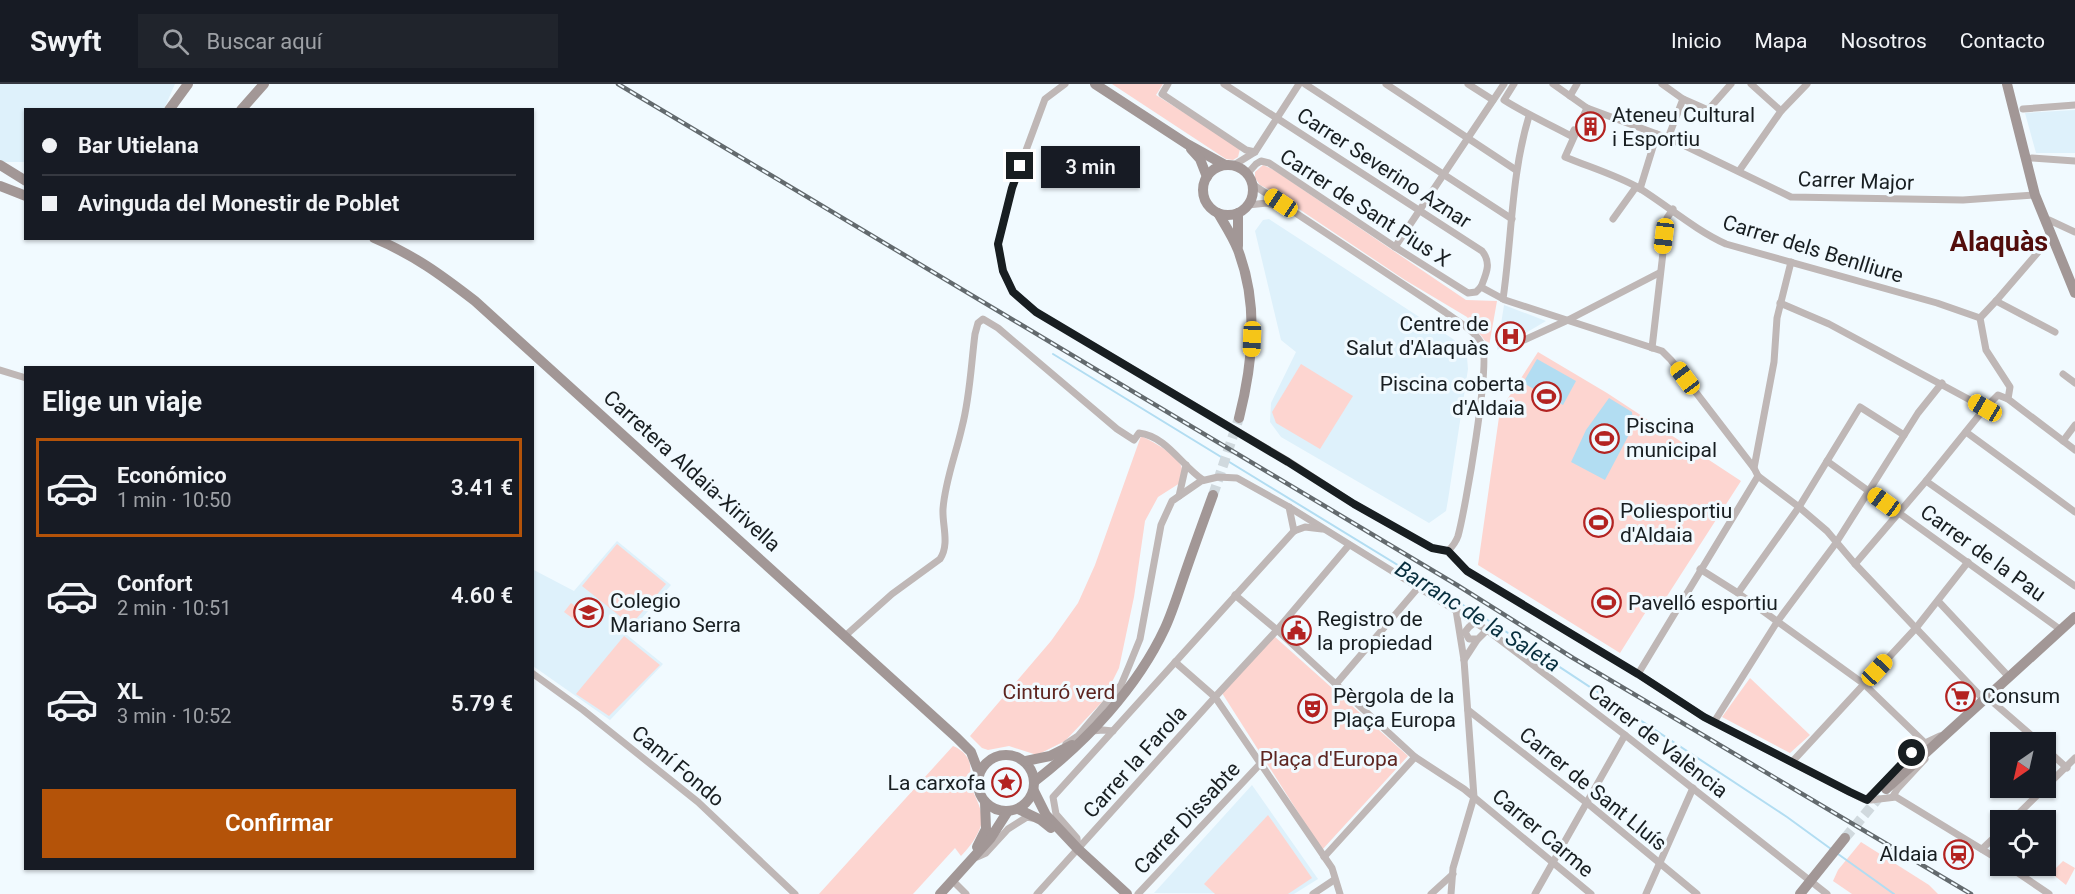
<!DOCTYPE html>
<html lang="es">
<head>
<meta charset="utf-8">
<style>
  :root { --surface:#171b24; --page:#20242c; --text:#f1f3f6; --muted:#9ea1a6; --line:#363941; --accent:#b45309 }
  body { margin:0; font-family:Roboto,sans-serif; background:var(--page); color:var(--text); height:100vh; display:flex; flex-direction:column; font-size:22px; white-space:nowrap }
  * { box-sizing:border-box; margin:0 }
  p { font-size:20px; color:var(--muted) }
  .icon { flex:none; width:33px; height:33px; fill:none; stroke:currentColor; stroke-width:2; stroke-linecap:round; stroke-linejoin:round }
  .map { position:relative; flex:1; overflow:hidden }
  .side { position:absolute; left:24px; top:282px; width:510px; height:504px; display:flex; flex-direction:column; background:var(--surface); border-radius:0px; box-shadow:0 2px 4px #0004 }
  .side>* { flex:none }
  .top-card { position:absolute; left:24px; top:24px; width:510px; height:132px; border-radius:0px; box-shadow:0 2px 4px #0004; display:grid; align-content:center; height:132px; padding:0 18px; background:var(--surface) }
  .needle { width:39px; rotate:214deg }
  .buttons { position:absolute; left:1990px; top:648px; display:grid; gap:12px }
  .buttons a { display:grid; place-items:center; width:66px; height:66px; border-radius:0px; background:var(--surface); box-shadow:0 2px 4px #0004; font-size:30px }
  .end { position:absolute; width:27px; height:27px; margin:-14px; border:8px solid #181e21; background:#fff; box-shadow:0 0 0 3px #fff }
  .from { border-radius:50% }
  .bubble { position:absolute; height:42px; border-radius:0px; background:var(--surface); box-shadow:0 2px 4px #0004; font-size:20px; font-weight:600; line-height:42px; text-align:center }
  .car { position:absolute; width:18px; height:36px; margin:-18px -9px; border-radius:8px; box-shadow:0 0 4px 2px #0007; background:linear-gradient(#f5c518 24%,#345 0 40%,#f5c518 0 76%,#345 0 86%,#f5c518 0) }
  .top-card b { display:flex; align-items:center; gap:21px; height:57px; font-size:22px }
  .top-card b+b { border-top:2px solid var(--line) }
  .top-card i { width:15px; height:15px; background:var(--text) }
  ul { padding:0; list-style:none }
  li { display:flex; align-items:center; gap:18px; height:99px; margin:0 12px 9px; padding:0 6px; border:3px solid transparent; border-radius:0px }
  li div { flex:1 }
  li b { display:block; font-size:22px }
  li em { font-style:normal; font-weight:600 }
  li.selected { border-color:var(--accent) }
  li>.icon { width:54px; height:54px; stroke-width:1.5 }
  h2 { padding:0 18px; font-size:27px; line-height:72px }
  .primary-button { display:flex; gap:12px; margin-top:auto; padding:12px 18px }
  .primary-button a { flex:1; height:69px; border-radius:0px; background:var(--accent); color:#fff; font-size:24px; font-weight:600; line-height:69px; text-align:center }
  header { display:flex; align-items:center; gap:36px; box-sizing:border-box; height:84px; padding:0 30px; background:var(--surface); border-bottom:2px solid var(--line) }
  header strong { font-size:28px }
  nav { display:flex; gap:33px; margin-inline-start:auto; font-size:21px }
  .search { width:420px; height:54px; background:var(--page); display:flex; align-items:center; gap:15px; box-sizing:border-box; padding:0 21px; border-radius:0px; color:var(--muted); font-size:22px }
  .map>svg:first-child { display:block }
  .built { fill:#def1fb }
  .green { fill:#fdd5d0 }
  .water { fill:#b2ddf2 }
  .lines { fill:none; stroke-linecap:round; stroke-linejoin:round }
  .stream { stroke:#b2ddf2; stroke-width:2 }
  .secondary-tunnel { stroke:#d0d9de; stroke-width:10; stroke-dasharray:10 5; stroke-linecap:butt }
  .street { stroke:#bfb7b6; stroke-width:7 }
  .secondary { stroke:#a29796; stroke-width:10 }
  .rail-casing { stroke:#636a6e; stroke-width:4.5 }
  .rail { stroke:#f1faff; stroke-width:2; stroke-dasharray:7; stroke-linecap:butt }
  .route { stroke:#181e21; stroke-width:8 }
  .labels { text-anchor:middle; stroke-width:6; stroke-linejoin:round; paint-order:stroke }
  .poi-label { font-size:21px; fill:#181e21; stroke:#f1faff; text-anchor:start }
  .street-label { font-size:21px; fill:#181e21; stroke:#f1faff }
  .park-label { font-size:21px; fill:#5d2520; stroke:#f1faff }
  .water-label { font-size:22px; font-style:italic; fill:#082f3e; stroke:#f1faff }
  .district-label { font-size:27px; font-weight:bold; fill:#520d0b; stroke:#f1faff }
</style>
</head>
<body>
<header>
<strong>Swyft</strong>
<div class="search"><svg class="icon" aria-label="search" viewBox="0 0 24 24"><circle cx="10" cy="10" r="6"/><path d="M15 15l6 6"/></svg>Buscar aquí</div>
<nav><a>Inicio</a><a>Mapa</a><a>Nosotros</a><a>Contacto</a></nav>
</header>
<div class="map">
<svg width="2075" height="810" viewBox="0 0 2075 810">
  <rect width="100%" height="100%" fill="#f1faff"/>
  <g class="built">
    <path d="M0,0H175L164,25L26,26L25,78H4L0,77Z"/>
    <path d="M2075,26V69H2036L2025,29Z"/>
    <path d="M1269,135L1453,255L1464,265L1467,273L1468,285L1448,416L1446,427L1429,439L1281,353L1270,338L1271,319L1296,268L1281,256L1255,147L1263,136Z"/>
    <path d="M1504,221L1546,237L1497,266Z"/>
    <path d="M617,457L671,501L627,551L663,580L610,636L533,582L532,485L574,507Z"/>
    <path d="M1252,701L1318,795L1294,810L1154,809Z"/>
  </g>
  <g class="green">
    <path d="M1112,0H1163L1156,11L1234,60L1240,65L1238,73L1233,76L1226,75Z"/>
    <path d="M1263,81L1274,86L1466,216L1497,217L1489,262L1467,233L1405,196L1272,107L1260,101L1255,94V88Z"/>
    <path d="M1538,268L1607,309L1741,397L1660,523L1652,518L1620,569L1478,481L1499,333L1503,322Z"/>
    <path d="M1301,280L1353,312L1320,365L1276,339L1272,328Z"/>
    <path d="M1141,352C1152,357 1174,369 1180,380C1184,385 1181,393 1180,399L1158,413L1145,437L1134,513L1119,584L1102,618L1065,657L1037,671L1009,662L988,666L982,664L970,652L1051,557L1078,519L1095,481Z"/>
    <path d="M617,460L666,500L631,541L582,502Z"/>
    <path d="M571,519L590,533L583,542L564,528Z"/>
    <path d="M624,552L660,581L609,632L576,610Z"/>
    <path d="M1274,552L1408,672L1322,766L1222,609Z"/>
    <path d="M1750,594L1810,651L1790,669L1722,633Z"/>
    <path d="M953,662C958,664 964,668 967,673C972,681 970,688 970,696C972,712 985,724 981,741C978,752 969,764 961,772L955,764L913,810H819Z"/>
    <path d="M1268,731L1312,794L1288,810H1215L1204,800Z"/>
    <path d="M1861,758L1929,801L1938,810H1852L1833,797L1838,786Z"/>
    <path d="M2063,777L2075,784L2066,801L2051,789Z"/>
  </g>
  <g class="water">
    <path d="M1537,275L1576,297L1563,321L1523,299Z"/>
    <path d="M1609,314L1632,328L1633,343L1605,396L1571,378L1586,346Z"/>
  </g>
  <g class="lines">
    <g class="stream">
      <path d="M1053,270L1499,543L1787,733L1831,765"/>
      <path d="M1838,770L1894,810"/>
    </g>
    <g class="secondary-tunnel">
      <path d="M1213,411L1239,334"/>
      <path d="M1845,754L1886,705"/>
    </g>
    <g class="street">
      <path d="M1065,0L1045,15L1012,104L998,160L1003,187L1013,208L1036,228L1288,377L1354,420L1432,464L1448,467L1467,487L1638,590L1704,633L1863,715L1871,716L1896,713L2001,777"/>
      <path d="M1168,0L1162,10L1246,66L1255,68"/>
      <path d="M1224,0L1482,167C1492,179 1486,190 1481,203"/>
      <path d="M1305,0L1512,135"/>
      <path d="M1386,0L1516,86"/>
      <path d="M1468,0L1493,16"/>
      <path d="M1514,0L1504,16C1526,30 1549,40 1571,52L1574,46"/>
      <path d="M1553,0L1587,24L1673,56L1791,113L1963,116L2035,111"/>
      <path d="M1662,0L1683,15L1708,26L1731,0"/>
      <path d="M1751,0L1781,27"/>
      <path d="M1570,12L1577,0"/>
      <path d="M1587,24L1565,73C1589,83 1616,91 1639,104C1668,122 1695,146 1726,160L1937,219L1980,234"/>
      <path d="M2023,25L2075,21"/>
      <path d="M1668,54L1683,15"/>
      <path d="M2032,74L2075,77"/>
      <path d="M1234,81L1255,68L1299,0"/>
      <path d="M1739,87L1781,27L1807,0"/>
      <path d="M1247,90L1256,80L1261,77L1269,79L1395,163L1468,209L1476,208L1481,203"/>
      <path d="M1252,100L1445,228C1457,237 1476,247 1482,261C1491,279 1465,427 1458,452C1456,458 1452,463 1448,467"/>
      <path d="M1640,105L1657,50"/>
      <path d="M1248,121L1267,119L1286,126"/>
      <path d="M1613,135L1636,103"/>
      <path d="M2049,136L2075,148"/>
      <path d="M2052,152L1996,217L1980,234L1986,266L2010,303L2008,315L2075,366"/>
      <path d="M1395,163L1504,0"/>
      <path d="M1481,203L1505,216L1662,267L1671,276L1754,384L1758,392L1799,423L1827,447L1855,480L1984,616"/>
      <path d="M1503,215C1512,154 1511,91 1529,32"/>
      <path d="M1996,217L2055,248"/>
      <path d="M1780,219L1829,240L1985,324"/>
      <path d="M1524,256L1568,236L1659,189"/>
      <path d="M1652,264L1667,134L1673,125"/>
      <path d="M0,286L26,294"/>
      <path d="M2063,290L2075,299"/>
      <path d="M1966,348L2075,428"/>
      <path d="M2063,357L2075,341"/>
      <path d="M1827,377L2061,546"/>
      <path d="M1754,384L1774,278L1777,234L1791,178"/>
      <path d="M1926,397L2075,502"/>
      <path d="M1179,412L1186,381"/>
      <path d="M1289,423L1294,447"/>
      <path d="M1855,480L1926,397L1985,324L1998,311L2008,315"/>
      <path d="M1700,485L1738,509L1864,600L1925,659"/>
      <path d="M1738,509L1799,423L1860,323L1904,351"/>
      <path d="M1235,511L1277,546L1349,461"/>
      <path d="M1938,517L2009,593"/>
      <path d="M1475,538L1469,543L1465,548L1469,555H1478L1487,546"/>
      <path d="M845,552L892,510L940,475C950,460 942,441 943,425C945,397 956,370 962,343C970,313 971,281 975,250L978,239L983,235L998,244L1117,345L1134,356L1139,349C1166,352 1182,382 1203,396"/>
      <path d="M1464,576L1477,556"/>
      <path d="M532,589L583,626L698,718L795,810"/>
      <path d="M1638,590L1758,392"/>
      <path d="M1336,600L1417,505"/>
      <path d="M1987,613L2039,658"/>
      <path d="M1468,626L1592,723L1697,810"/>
      <path d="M1714,638L1777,538L1836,459L1918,329L1942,299"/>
      <path d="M1092,647L1103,646L1113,647"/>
      <path d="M1066,660L1078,652L1121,601L1129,582L1140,555L1161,441L1172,417L1201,397L1218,393L1237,394L1289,423L1487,546L1625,651L1827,810"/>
      <path d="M2046,665L2067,684"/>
      <path d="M1792,678L1916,544L1968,478"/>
      <path d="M1893,712L1898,704L1925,675"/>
      <path d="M1867,715L1921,661L1940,652"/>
      <path d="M2012,736L2075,674"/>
      <path d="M1078,765L1077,754L1056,730L1053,713L1294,447L1305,443L1322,445"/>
      <path d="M1982,765L2001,747"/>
      <path d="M977,773L986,769L1008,745L1027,733L1032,734"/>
      <path d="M1324,773L1415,673"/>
      <path d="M2008,782L2049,810"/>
      <path d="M952,796L966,810"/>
      <path d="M1037,810L1215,613L1175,578"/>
      <path d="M1138,810L1260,680"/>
      <path d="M1313,810L1334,796"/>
      <path d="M1340,810L1332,784L1215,613L1277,546L1415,673L1464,705L1591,810"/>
      <path d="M1431,810L1453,790"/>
      <path d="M1451,810L1453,784L1474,713L1464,576L1456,526"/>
      <path d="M1535,810L1625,651"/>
      <path d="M1646,810L1693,704"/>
    </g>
    <g class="secondary">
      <path d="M1095,0L1187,60L1225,81"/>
      <path d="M2007,0L2035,111L2075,209"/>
      <path d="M169,26L188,0"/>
      <path d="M241,26L264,0"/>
      <path d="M1191,65L1200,75L1207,93"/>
      <path d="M0,81L26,97"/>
      <circle cx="1228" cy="106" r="25"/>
      <path d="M0,102L26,112"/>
      <path d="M1218,129C1225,141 1233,153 1238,166C1259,221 1253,279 1239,334"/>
      <path d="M374,154C414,171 440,190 475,217L957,654L971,668L979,689"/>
      <path d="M1238,162V129"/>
      <circle cx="1006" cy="699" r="28"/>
      <path d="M1026,677L1050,672L1072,661"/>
      <path d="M1035,697C1087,657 1137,604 1165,544C1171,531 1176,516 1181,501C1191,471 1202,441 1213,411"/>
      <path d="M1886,705L2075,533"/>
      <path d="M1034,707L1046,731L1078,765L1127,810"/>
      <path d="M1018,725L1041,736L1051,744"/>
      <path d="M977,763L986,745L985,718"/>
      <path d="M940,810L990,755L1008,727"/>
      <path d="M1800,810L1845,754"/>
    </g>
    <defs>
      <path id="rail" d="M618,0L1457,501L1573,574L1971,810"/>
    </defs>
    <use href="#rail" class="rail-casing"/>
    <use href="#rail" class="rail"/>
  </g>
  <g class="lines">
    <path class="route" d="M1020,82L1012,104L998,160L1003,187L1013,208L1036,228L1288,378L1354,420L1432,464L1448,467L1467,487L1638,590L1704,633L1850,708L1867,716L1912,669"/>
  </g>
  <defs>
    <symbol id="building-ring" viewBox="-11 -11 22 22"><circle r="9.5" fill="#f1faff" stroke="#b32321" stroke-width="1.5"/><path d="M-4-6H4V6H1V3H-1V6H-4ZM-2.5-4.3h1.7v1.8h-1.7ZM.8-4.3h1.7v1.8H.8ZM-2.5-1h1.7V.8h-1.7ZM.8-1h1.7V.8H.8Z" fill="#b32321"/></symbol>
    <symbol id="hospital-ring" viewBox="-11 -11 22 22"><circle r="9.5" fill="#f1faff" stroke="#b32321" stroke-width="1.5"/><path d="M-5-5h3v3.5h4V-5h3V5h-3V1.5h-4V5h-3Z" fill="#b32321"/></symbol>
    <symbol id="stadium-ring" viewBox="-11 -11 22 22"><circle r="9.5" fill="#f1faff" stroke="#b32321" stroke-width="1.5"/><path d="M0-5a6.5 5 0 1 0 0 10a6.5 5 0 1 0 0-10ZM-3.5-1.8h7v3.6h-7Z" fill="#b32321"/></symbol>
    <symbol id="school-ring" viewBox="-11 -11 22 22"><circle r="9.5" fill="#f1faff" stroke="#b32321" stroke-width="1.5"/><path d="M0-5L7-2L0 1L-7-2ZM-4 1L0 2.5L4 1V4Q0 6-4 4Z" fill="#b32321"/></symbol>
    <symbol id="civic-ring" viewBox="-11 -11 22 22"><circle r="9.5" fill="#f1faff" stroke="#b32321" stroke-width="1.5"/><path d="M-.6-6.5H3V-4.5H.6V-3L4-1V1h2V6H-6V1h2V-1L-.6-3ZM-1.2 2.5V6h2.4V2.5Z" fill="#b32321"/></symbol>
    <symbol id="supermarket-ring" viewBox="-11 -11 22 22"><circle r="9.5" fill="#f1faff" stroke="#b32321" stroke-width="1.5"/><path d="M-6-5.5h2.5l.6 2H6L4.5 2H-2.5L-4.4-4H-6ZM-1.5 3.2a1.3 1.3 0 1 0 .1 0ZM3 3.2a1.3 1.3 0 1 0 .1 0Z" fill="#b32321"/></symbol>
    <symbol id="theatre-ring" viewBox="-11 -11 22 22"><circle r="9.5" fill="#f1faff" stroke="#b32321" stroke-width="1.5"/><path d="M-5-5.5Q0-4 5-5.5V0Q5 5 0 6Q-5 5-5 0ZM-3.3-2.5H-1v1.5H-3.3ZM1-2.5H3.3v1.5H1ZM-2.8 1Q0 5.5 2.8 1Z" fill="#b32321"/></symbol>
    <symbol id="sight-ring" viewBox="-11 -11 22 22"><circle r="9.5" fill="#f1faff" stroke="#b32321" stroke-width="1.5"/><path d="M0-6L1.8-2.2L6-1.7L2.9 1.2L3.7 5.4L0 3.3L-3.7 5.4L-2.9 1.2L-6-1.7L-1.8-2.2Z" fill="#b32321"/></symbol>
    <symbol id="station-ring" viewBox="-11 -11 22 22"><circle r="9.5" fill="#f1faff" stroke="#b32321" stroke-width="1.5"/><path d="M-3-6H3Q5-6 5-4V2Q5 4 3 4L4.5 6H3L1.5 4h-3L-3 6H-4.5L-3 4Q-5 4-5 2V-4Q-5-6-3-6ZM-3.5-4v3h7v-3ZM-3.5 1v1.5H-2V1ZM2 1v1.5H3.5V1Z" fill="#b32321"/></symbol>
  </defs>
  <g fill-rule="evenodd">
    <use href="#building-ring" x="1574" y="26" width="33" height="33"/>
    <use href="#hospital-ring" x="1494" y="236" width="33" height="33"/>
    <use href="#stadium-ring" x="1530" y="296" width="33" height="33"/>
    <use href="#stadium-ring" x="1588" y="338" width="33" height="33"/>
    <use href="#stadium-ring" x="1582" y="422" width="33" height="33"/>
    <use href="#stadium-ring" x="1590" y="502" width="33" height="33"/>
    <use href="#school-ring" x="572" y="512" width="33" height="33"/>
    <use href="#civic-ring" x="1280" y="530" width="33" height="33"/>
    <use href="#supermarket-ring" x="1944" y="596" width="33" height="33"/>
    <use href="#theatre-ring" x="1296" y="608" width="33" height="33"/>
    <use href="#sight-ring" x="990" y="682" width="33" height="33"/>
    <use href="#station-ring" x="1942" y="754" width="33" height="33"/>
  </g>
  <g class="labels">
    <g class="poi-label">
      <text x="1612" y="38">Ateneu Cultural<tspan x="1612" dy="24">i Esportiu</tspan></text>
      <text x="1489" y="247" text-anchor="end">Centre de<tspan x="1489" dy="24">Salut d'Alaquàs</tspan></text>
      <text x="1525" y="307" text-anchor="end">Piscina coberta<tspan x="1525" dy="24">d'Aldaia</tspan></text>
      <text x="1626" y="349">Piscina<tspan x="1626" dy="24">municipal</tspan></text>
      <text x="1620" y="434">Poliesportiu<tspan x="1620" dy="24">d'Aldaia</tspan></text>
      <text x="610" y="524">Colegio<tspan x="610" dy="24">Mariano Serra</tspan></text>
      <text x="1628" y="526">Pavelló esportiu</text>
      <text x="1317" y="542">Registro de<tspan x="1317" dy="24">la propiedad</tspan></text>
      <text x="1333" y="619">Pèrgola de la<tspan x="1333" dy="24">Plaça Europa</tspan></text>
      <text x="1982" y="619">Consum</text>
      <text x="986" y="706" text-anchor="end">La carxofa</text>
      <text x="1938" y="777" text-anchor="end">Aldaia</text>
    </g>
    <g class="street-label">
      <text transform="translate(1384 84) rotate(33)" y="7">Carrer Severino Aznar</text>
      <text transform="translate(1856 97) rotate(2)" y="7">Carrer Major</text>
      <text transform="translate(1365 124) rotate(33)" y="7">Carrer de Sant Pius X</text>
      <text transform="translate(1813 165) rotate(17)" y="7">Carrer dels Benlliure</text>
      <text transform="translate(692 387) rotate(42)" y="7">Carretera Aldaia-Xirivella</text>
      <text transform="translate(1983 469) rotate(36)" y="7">Carrer de la Pau</text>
      <text transform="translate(1658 657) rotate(38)" y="7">Carrer de València</text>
      <text transform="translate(1135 678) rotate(-48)" y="7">Carrer la Farola</text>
      <text transform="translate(678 682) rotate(40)" y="7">Camí Fondo</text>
      <text transform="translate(1593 705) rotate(39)" y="7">Carrer de Sant Lluís</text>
      <text transform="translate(1187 734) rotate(-47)" y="7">Carrer Dissabte</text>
      <text transform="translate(1543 749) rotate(40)" y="7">Carrer Carme</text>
    </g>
    <g class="park-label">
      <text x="1059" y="615">Cinturó verd</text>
      <text x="1329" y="682">Plaça d'Europa</text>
    </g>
    <g class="water-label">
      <text transform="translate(1478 532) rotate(32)" y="8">Barranc de la Saleta</text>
    </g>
    <g class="district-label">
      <text x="1999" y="167">Alaquàs</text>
    </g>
  </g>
</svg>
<div class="buttons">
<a><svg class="needle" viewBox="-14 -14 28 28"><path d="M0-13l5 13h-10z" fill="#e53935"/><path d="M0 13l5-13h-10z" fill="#9ea1a6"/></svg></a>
<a><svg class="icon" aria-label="locate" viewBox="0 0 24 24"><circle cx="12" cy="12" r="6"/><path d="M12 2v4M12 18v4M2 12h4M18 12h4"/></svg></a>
</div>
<i class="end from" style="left:1912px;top:669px"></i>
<i class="end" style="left:1020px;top:82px"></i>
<div class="bubble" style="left:1041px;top:62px;width:99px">3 min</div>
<i class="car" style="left:1281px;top:119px;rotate:304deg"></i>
<i class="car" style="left:1664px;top:152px;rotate:187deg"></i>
<i class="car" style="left:1252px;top:255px;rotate:182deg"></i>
<i class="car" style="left:1685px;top:294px;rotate:323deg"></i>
<i class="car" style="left:1985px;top:324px;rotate:300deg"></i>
<i class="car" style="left:1884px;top:418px;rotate:306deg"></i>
<i class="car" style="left:1877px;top:586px;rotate:43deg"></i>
<div class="top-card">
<b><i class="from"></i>Bar Utielana</b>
<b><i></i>Avinguda del Monestir de Poblet</b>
</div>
<section class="side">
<h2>Elige un viaje</h2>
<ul>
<li class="selected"><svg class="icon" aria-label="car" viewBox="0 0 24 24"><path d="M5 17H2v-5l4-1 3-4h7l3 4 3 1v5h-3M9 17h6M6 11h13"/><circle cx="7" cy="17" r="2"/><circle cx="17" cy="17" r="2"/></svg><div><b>Económico</b><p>1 min · 10:50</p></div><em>3.41 €</em></li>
<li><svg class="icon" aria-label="car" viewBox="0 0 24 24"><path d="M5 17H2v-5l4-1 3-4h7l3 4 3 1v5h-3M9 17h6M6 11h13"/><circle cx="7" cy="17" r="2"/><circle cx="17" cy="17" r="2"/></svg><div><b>Confort</b><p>2 min · 10:51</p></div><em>4.60 €</em></li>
<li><svg class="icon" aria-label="car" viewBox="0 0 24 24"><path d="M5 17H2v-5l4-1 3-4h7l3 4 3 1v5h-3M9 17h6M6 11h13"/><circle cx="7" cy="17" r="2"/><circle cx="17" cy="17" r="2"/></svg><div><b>XL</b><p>3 min · 10:52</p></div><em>5.79 €</em></li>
</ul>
<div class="primary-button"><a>Confirmar</a></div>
</section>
</div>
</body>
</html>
